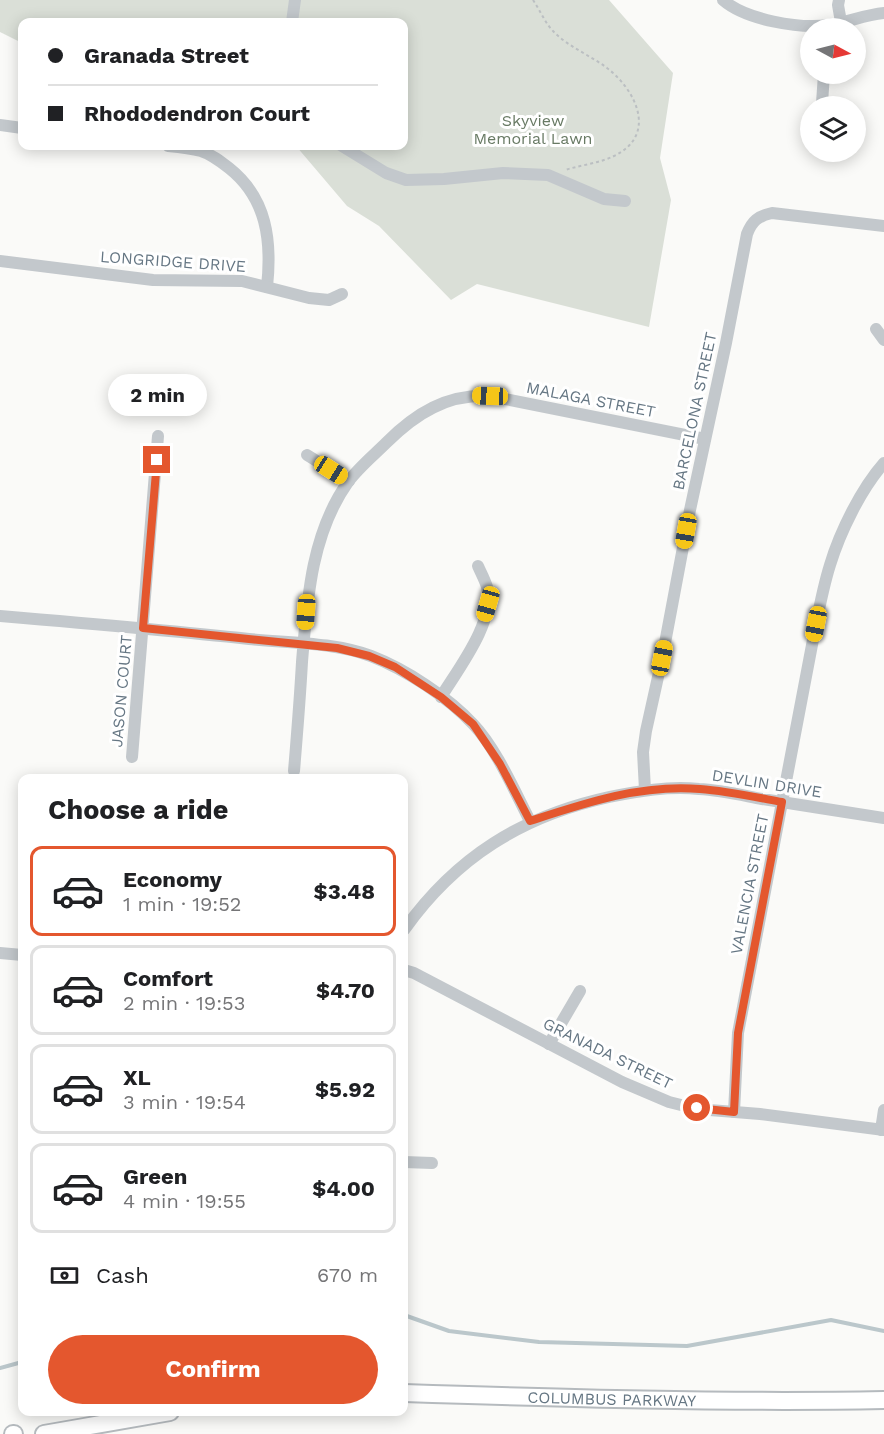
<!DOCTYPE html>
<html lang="en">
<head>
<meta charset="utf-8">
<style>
  :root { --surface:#fff; --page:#f6f6f6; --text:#202124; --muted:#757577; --line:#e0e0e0; --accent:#e4572e }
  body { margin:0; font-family:"Work Sans",sans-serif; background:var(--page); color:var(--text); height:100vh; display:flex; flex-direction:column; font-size:22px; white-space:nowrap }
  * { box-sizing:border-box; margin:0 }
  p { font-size:20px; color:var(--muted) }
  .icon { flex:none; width:33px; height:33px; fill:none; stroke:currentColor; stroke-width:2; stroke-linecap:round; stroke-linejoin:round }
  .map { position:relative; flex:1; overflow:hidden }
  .drawer { position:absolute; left:18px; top:774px; width:390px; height:642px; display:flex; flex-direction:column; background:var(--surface); border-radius:12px; box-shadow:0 3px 15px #0003 }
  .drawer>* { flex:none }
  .guide { position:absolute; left:18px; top:18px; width:390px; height:132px; border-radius:12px; box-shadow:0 3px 15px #0003; display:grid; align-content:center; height:132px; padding:0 30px; background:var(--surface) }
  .needle { width:39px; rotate:97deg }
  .buttons { position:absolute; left:800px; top:18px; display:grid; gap:12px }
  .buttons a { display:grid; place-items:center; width:66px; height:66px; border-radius:50%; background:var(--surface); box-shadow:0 3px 15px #0003; font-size:30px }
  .end { position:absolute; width:27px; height:27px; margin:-14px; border:8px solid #e4572e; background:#fff; box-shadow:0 0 0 3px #fff }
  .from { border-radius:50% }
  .bubble { position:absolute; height:42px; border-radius:21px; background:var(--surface); box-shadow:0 3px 15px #0003; font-size:20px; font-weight:700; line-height:42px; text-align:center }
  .car { position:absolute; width:18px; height:36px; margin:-18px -9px; border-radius:8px; box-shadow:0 0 4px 2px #0007; background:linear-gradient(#f5c518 24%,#345 0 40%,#f5c518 0 76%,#345 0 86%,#f5c518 0) }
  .guide b { display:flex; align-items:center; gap:21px; height:57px; font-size:22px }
  .guide b+b { border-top:2px solid var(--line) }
  .guide i { width:15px; height:15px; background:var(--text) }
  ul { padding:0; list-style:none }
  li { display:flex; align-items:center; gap:18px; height:90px; margin:0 12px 9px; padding:0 18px; border:3px solid var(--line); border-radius:12px }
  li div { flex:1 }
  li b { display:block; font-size:22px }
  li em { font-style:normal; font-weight:700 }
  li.current { border-color:var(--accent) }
  li>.icon { width:54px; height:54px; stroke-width:1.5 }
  h2 { padding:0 30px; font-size:27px; line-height:72px }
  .pay { display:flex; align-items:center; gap:15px; height:66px; padding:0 30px; font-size:22px }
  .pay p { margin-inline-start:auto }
  .cta { display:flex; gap:12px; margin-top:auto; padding:12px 30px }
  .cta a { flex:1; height:69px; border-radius:36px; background:var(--accent); color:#fff; font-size:24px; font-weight:700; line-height:69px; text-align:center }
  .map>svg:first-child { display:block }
  .green { fill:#dadfd7 }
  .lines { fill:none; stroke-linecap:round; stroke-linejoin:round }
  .stream { stroke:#bbc7cb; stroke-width:4 }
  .major-casing { stroke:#b5babe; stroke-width:20 }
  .path { stroke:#bbbfc2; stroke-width:2; stroke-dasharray:3 3; stroke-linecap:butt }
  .minor { stroke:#c3c8cc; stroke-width:12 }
  .major { stroke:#fff; stroke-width:16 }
  .route { stroke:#e4572e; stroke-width:8 }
  .labels { text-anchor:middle; stroke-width:6; stroke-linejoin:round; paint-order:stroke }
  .park-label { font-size:16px; fill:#687a64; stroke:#fff }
  .street-label { font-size:16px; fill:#657683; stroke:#fff }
</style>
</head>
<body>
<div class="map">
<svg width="884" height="1434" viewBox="0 0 884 1434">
  <rect width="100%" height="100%" fill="#fafaf8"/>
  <path class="green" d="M0,0H609L673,73L660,158L671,200L649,327L477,284L451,300L379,226L347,206L296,146H404V22H22V43L0,32Z"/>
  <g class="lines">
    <g class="stream">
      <path d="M404,1315L449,1331L539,1342L687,1346L831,1320L884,1331"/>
      <path d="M0,1368L22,1362"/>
    </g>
    <defs>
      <g id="major">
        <path id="s1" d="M404,1393C563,1398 724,1403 884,1400"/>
        <path d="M13,1434H14"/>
        <path d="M44,1434L170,1412"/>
      </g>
    </defs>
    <use href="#major" class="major-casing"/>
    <path class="path" d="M533,0C540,10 545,23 553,31C568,47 590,55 607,68C636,90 658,135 614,156C600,163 581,165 565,170"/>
    <g class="minor">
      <path d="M723,0C746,20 799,29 829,25C848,22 865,15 884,13"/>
      <path d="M839,0L838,5L841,22"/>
      <path d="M292,22L295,0"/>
      <path d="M822,103L824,74"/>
      <path d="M0,125L22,128"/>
      <path d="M168,146C179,147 190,148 201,151C211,154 220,161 229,168C267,198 272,241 267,287"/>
      <path d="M342,146L386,173L406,180L444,179L503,173L548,175L604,199L625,201"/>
      <path d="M0,261L153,280L242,281L309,298L329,300L342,294"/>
      <path d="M876,329L884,340"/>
      <path d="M307,455L349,481"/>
      <path d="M0,616C83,623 166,630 249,639C289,643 333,642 371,656C405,669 448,697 473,724C496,748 515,792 530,821"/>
      <path d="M441,697C458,669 496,621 487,587C485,580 481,573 478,566"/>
      <path d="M132,757L158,436"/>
      <path d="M294,771C297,735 300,698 302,662C307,601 311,534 348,482C358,468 374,455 386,443C416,413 447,394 490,396L705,439"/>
      <path d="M645,790L643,752L646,731L662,659L690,510L726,343L747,234C752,221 758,216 772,213L884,226"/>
      <path d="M404,930C456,857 522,816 609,797C639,791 668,786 699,789C720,790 741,795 762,799C803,805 843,812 884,818"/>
      <path d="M0,953L22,955"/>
      <path d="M404,970L414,973L622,1082L669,1102L697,1109L760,1114L884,1130"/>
      <path d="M549,1044L580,991"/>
      <path d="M734,1112L738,1033L816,624C820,604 824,584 830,565C840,532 861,489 884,463"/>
      <path d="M881,1130L884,1110"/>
      <path d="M404,1162L432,1163"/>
    </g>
    <use href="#major" class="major"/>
  </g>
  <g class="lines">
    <path class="route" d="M157,460L143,628L337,648L369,656L395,667L441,697L473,724L500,764L530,821C585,803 641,784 700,789C727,791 755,797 782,802L738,1033L734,1112L697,1108"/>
  </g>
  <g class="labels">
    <g class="park-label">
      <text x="533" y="126">Skyview<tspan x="533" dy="18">Memorial Lawn</tspan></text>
    </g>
    <g class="street-label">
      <text transform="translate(173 261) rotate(4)" y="6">LONGRIDGE DRIVE</text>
      <text transform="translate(591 399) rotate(11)" y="6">MALAGA STREET</text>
      <text transform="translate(694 411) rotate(-78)" y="6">BARCELONA STREET</text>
      <text transform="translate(121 691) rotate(-85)" y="6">JASON COURT</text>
      <text transform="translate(767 783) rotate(9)" y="6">DEVLIN DRIVE</text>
      <text transform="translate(749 884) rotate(-79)" y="6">VALENCIA STREET</text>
      <text transform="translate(608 1053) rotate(26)" y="6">GRANADA STREET</text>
      <text dy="6" stroke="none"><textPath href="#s1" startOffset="208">COLUMBUS PARKWAY</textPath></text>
    </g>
  </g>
</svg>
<div class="buttons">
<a><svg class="needle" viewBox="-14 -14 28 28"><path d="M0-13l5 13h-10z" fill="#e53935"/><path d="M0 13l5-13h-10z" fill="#757577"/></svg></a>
<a><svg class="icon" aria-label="layers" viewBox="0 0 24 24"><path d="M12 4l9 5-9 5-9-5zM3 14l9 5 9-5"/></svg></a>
</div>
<i class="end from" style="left:697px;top:1108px"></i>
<i class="end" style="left:157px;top:460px"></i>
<div class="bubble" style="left:108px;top:374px;width:99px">2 min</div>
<i class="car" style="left:490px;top:396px;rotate:272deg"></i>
<i class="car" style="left:331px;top:470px;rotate:122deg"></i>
<i class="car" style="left:686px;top:531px;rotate:190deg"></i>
<i class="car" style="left:488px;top:604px;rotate:196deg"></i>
<i class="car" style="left:306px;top:612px;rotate:184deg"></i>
<i class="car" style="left:816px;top:624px;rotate:191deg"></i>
<i class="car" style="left:662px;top:658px;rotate:11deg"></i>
<div class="guide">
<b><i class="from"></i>Granada Street</b>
<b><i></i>Rhododendron Court</b>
</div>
<section class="drawer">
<h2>Choose a ride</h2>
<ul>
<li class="current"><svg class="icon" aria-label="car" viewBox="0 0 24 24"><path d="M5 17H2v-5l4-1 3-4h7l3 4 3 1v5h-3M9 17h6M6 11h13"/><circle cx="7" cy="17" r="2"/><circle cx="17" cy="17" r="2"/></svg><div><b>Economy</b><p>1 min · 19:52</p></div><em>$3.48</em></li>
<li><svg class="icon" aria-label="car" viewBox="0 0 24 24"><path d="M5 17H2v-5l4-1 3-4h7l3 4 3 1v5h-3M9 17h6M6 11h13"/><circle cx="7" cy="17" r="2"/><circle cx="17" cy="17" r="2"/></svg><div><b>Comfort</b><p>2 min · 19:53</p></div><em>$4.70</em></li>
<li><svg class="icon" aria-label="car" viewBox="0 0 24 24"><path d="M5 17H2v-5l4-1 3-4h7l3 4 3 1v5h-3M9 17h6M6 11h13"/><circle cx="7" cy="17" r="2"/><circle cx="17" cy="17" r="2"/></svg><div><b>XL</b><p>3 min · 19:54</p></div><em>$5.92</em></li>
<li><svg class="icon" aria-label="car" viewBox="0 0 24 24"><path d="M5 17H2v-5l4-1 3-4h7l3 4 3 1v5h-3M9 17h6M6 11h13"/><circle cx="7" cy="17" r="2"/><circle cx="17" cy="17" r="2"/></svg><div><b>Green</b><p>4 min · 19:55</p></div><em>$4.00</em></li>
</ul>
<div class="pay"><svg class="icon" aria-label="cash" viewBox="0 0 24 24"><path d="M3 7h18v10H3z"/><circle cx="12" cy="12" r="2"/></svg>Cash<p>670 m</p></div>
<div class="cta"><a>Confirm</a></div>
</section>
</div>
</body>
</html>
